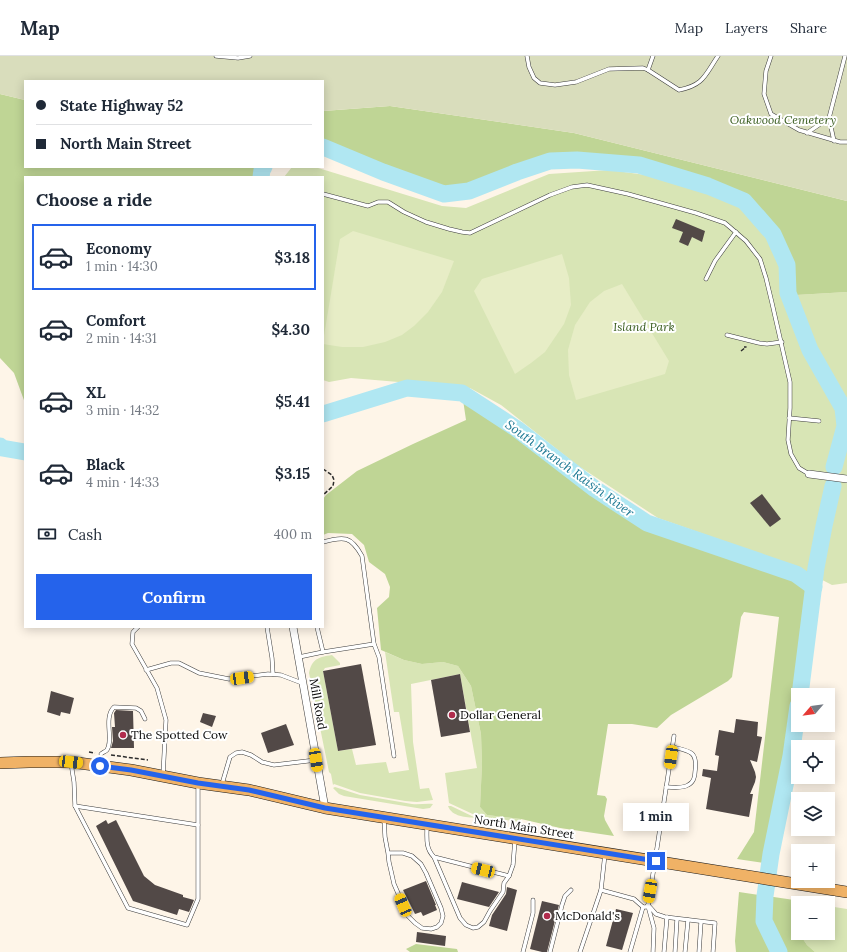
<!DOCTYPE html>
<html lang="en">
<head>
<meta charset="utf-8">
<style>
  :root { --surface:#fff; --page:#f2f2f3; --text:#1f2937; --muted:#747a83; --line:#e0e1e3; --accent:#2563eb }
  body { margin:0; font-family:Lora,serif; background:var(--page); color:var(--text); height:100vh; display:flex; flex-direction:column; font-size:15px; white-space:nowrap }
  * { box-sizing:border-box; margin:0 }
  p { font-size:13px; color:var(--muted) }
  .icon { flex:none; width:22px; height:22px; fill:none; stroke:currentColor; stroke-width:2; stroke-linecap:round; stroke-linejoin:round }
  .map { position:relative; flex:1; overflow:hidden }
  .panel { position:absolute; left:24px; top:120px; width:300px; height:452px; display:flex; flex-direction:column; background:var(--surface); border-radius:0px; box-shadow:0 2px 10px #0003 }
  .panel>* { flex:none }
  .hud { position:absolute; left:24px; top:24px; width:300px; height:88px; border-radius:0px; box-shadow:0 2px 10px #0003; display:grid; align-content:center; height:88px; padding:0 12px; background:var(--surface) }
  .needle { width:26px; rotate:242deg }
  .buttons { position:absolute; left:791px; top:632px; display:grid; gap:8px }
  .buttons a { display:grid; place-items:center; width:44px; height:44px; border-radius:0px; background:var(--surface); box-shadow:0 2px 10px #0003; font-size:20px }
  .end { position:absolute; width:18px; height:18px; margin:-9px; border:5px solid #2563eb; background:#fff; box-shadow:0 0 0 2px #fff }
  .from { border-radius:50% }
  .bubble { position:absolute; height:28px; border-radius:0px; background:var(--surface); box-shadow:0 2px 10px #0003; font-size:13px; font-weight:700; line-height:28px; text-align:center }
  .car { position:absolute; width:12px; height:24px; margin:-12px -6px; border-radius:5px; box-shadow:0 0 3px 1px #0007; background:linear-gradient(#f5c518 24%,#345 0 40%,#f5c518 0 76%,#345 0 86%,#f5c518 0) }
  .hud b { display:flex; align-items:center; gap:14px; height:38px; font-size:15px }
  .hud b+b { border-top:1px solid var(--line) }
  .hud i { width:10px; height:10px; background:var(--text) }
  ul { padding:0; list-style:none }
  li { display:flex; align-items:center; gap:12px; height:66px; margin:0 8px 6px; padding:0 4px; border:2px solid transparent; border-radius:0px }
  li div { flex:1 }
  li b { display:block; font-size:15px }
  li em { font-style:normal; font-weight:700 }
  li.selected { border-color:var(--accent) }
  li>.icon { width:36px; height:36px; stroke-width:1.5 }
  h2 { padding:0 12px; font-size:18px; line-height:48px }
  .pay { display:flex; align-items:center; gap:10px; height:44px; padding:0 12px; font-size:15px }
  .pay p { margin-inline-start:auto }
  .primary-button { display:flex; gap:8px; margin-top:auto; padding:8px 12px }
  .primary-button a { flex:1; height:46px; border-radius:0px; background:var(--accent); color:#fff; font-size:16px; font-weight:700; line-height:46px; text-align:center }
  header { display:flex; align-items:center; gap:24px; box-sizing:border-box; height:56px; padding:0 20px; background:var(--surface); border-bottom:1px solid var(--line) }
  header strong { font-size:19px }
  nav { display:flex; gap:22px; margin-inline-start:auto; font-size:14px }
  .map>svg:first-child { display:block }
  .green { fill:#d8e5b5 }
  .forest { fill:#bfd595 }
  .cemetery { fill:#d9ddbc }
  .pitch { fill:#e7edc6 }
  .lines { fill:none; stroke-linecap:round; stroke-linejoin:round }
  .river { stroke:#b0e7f2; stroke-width:17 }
  .building { fill:#524947 }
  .service-casing { stroke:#3d3d3d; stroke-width:4.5 }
  .minor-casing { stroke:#3d3d3d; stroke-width:8 }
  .primary-casing { stroke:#1b1b1b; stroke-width:12 }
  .path { stroke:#2c2c2c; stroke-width:1.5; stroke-dasharray:4 2; stroke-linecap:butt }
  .service { stroke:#fff; stroke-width:3.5 }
  .minor { stroke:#fff; stroke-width:7 }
  .primary { stroke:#f0b266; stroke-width:11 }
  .route { stroke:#2563eb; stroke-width:5 }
  .poi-dot { fill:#b12c4d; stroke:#fff; stroke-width:1.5 }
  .labels { text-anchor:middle; stroke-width:4; stroke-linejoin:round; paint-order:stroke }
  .park-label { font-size:12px; font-style:italic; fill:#395d1f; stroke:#fff }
  .street-label { font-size:12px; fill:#0a0a0a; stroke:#fff }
  .poi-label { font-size:12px; fill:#0a0a0a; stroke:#fff; text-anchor:start }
  .water-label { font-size:13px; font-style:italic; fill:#1c7893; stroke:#fff }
</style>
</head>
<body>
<header>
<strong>Map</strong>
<nav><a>Map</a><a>Layers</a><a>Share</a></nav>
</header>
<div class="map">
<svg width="847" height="896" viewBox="0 0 847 896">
  <rect width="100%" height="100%" fill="#fef5e8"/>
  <g class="green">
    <path d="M292,111H315L442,150L466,152L549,118L609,114L668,122L712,134L743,147L758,164L796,239L847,236V527L832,529L797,511L658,462L577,409L501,349L470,332L351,322L329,326L323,324V121H284Z"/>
    <path d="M385,596L404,604L422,608L443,606L458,610L471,630L481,678L482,708L480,751L487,759L521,763L520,766L477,760L449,747L445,717L477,712L460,618L411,628L413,686L420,733L429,732L433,744L417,746L405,745L360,737L334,728L333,729L331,718L329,716L309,617C312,603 318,601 332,599L340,607V609L325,612L323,615L338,695L352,693L356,709L386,706L389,717L409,714L399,656H394Z"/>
    <path d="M335,731L360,739L412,748C419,749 426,747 433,748L430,752L423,753L344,740L339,738L333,732Z"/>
    <path d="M448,750H451L476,762C466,761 452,761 448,750Z"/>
    <path d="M794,844L811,847H798V875L795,870Z"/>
    <path d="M828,850L847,853V896H815L807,889L799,877H828Z"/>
  </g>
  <g class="forest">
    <path d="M0,38L25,44V111H264L262,114L261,121H25V347L14,317L0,302Z"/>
    <path d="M390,50L574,77L847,145V236L796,239L788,237L787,209L773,178L744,145L708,130L639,109L577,104L550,105L469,135L444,138L323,91V55Z"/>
    <path d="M462,337L517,373L595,433L647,467L795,518L814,531L800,639H798V650L791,700L770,808L737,803L754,776L779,561L744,556L741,561L732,621L728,625L671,659L657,672L632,668H608L597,739L605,740L607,743L604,760L605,764L614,780L560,772L521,763L487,759L480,751L482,708L481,678L471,630L458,610L443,606L422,608L404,604L381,594L377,552L389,541L390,531L385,518L369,506L364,489L352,478L328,477L323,479V443L326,439L357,415L413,388L466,364Z"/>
    <path d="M739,836L794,844L795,869L798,875V877H799L807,889L815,896H736L735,885Z"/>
    <path d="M416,888L457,893L458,896H410L406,893Z"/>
  </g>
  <path class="cemetery" d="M0,0H847V145L574,77L390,50L323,55V25H25V44L0,38Z"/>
  <g class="pitch">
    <path d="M353,175L454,205L442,236L428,256L414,270L402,279L385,286L363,291H342L323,288V286L340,183Z"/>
    <path d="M562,198L569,222L571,249L564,268L545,296L531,307L515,318L474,235L482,223Z"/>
    <path d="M622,228L669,305L665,318L576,344L569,319L568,294L575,269L590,246L604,235Z"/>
  </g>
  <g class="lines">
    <g class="river">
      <path d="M323,91L383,116L444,138L469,135L517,116L550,105L577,104L639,109L708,130L744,145L773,178L787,209L788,237L810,294L843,352L845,370L834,411"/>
      <path d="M261,121L262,114L264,111"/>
      <path d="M323,358L407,332L462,337L517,373L595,433L647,467L796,518L814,531"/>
      <path d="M0,390L2,392L25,396"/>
      <path d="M800,639L816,512L824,470L833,430"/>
      <path d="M779,896L764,865L765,840L771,798L791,700L798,650"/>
    </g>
  </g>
  <g class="building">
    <path d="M676,163L705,175L702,186L692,181L688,190L679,186L683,176L672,172Z"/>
    <path d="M762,438L781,463L770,471L750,447Z"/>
    <path d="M361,608L376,689L338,695L323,615Z"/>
    <path d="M460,618L470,676L441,681L431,624Z"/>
    <path d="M51,635L74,642L70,658L61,656L60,660L47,656Z"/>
    <path d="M116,654L133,655L134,692H111L113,685L112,671H115L114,657Z"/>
    <path d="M203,657L216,660L212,671L200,666Z"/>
    <path d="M736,663L758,666L757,680L762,681L757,706L750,704L755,716L756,721L755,726L750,738H753L749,761L706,753L711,722L702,720L703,713L717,715L719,700L715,699L719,674L734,677Z"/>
    <path d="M286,668L294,689L268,697L261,677Z"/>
    <path d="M106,764L108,768L116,764L144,820L155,829L183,839V841L194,844L189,856L179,853L177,859L133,845L96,770Z"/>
    <path d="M426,825L436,849H435L437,854L423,860L421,856L415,858L403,834Z"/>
    <path d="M462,826L499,836L489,851L457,843Z"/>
    <path d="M507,831L517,834L507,875L489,870L492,859L506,838Z"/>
    <path d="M542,845L559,849L547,896H542L530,893Z"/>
    <path d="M616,853L633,857L622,894L606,890Z"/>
    <path d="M417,876L446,880L445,890L416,886Z"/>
  </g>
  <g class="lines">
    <defs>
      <g id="service">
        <path d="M216,0L238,2L250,0"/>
        <path d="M527,0L529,11L534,22L540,27L555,29L576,26L609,13L643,12L648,14L653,0"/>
        <path d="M771,0L766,15L764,38L771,58L799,74L840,86H847"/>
        <path d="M648,14L679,34C704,29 705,19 718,0"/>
        <path d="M829,62L834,85"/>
        <path d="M807,77L829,62L845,0"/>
        <path d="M323,138L368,150L378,146H388L404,156L426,166L449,173L462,176L470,177L550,139L572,131L587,129L628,138L696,157L725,167L746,185L760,203L766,222L772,247L790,326V352L788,384L791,398L799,412L809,418"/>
        <path d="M706,223L715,205L736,176"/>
        <path d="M727,279L759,287L767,288L782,286"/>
        <path d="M789,362L819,365"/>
        <path d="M323,486C344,480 351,480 362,500L374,588L379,601L394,700"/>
        <path d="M138,571L133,576L132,588L157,632L166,664L163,719"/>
        <path d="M267,571L272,602L273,618"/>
        <path d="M317,571L323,596L374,588"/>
        <path d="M299,601L323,596"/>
        <path d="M146,614L171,607H179L199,617L229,623L268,618L281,619L302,627"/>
        <path d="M101,698C103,696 105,696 107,694C114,684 103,662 114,651L136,652L141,655L145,663"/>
        <path d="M71,707L74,726L75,750L128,852L187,869L198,843V729"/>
        <path d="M222,728L230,701L236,697L242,696L251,699L262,706L274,709L316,704"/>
        <path d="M666,731C673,731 682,733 688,729C693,727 695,721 695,716C698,695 690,695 672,691"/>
        <path d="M75,750L198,769"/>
        <path d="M384,762L385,781L388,797L389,806L394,828L408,860L415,867L422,872L431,873L437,871L441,867L443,860L441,852L426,817L421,808L412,800L403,797H388"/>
        <path d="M427,769C427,782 425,792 434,801L509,820L513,809L515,784"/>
        <path d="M605,798L601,834L634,843L643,851H646L648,849L655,805L674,680"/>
        <path d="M434,801L460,862L466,869L473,872L478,871L484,866L490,855L503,836L504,827L509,820"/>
        <path d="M648,849L656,858L665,861L715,867L713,896"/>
        <path d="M648,850L654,872L653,896"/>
        <path d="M523,896L533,857V844"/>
        <path d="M550,896L562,849L565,840L571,834"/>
        <path d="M580,896L601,834"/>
        <path d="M630,896L643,851"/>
        <path d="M664,896L667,861"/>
        <path d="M675,896L677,863"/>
        <path d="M685,896L688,864"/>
        <path d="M699,896L701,866"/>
      </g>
      <g id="minor">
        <path d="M809,418L847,423"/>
        <path d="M293,571L325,752"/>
      </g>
      <path id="primary" d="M0,707L29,706H71L131,714L198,727L249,734L325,752L847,836"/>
    </defs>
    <use href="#service" class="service-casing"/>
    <use href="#minor" class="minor-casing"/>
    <use href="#primary" class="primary-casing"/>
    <g class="path">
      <path d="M741,295L746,291H744"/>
      <path d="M323,413L332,419L334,424L333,430L323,439"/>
      <path d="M89,696L95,697"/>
      <path d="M111,699L148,704"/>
    </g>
    <use href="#service" class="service"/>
    <use href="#minor" class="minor"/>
    <use href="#primary" class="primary"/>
  </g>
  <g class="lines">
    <path class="route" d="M100,710L131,714L198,727L249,734L325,752L656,805"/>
  </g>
  <g class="poi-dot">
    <circle cx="452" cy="659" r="4"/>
    <circle cx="123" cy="679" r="4"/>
    <circle cx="547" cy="860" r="4"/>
  </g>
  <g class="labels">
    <g class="park-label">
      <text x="783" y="68">Oakwood Cemetery</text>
      <text x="644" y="275">Island Park</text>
    </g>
    <g class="street-label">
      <text transform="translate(318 648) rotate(80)" y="4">Mill Road</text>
      <text transform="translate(524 771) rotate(9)" y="4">North Main Street</text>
    </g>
    <g class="poi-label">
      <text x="460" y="663">Dollar General</text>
      <text x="131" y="683">The Spotted Cow</text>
      <text x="555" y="864">McDonald's</text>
    </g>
    <g class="water-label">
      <text transform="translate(570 412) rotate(36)" y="5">South Branch Raisin River</text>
    </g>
  </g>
</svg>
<div class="buttons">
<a><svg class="needle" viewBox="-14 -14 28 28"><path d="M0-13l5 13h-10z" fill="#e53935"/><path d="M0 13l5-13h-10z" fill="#747a83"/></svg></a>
<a><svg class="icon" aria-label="locate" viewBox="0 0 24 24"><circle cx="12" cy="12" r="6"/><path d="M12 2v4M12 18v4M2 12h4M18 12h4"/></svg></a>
<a><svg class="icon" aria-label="layers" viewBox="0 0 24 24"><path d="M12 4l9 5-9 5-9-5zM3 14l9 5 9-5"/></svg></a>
<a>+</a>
<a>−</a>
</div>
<i class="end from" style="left:100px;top:710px"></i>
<i class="end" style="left:656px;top:805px"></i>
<div class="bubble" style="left:623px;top:747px;width:66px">1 min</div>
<i class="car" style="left:242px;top:622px;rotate:82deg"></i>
<i class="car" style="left:671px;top:701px;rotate:188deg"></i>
<i class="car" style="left:316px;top:704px;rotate:171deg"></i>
<i class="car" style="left:71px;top:706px;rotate:97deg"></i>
<i class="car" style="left:483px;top:814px;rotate:284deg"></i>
<i class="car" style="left:650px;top:835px;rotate:190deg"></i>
<i class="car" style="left:403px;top:849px;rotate:337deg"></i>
<div class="hud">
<b><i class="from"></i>State Highway 52</b>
<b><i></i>North Main Street</b>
</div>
<section class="panel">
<h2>Choose a ride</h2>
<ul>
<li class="selected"><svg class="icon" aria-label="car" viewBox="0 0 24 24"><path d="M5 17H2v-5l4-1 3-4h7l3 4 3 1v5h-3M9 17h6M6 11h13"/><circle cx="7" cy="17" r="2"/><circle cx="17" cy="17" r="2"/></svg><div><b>Economy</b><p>1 min · 14:30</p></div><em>$3.18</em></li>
<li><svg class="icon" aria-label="car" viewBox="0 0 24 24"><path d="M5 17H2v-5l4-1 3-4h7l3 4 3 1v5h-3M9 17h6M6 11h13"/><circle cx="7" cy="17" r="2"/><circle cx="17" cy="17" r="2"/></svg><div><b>Comfort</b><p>2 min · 14:31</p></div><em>$4.30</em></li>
<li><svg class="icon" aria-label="car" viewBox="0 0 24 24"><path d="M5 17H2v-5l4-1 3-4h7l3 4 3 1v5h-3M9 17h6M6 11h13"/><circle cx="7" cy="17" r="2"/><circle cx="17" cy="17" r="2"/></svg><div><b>XL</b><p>3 min · 14:32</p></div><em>$5.41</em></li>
<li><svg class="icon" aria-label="car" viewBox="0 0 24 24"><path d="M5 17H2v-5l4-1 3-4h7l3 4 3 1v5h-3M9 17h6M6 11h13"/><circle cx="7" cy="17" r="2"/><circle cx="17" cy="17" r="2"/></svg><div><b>Black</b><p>4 min · 14:33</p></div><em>$3.15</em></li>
</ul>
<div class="pay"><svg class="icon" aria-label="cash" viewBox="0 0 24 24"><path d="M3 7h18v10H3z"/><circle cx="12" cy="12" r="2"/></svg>Cash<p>400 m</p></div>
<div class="primary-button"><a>Confirm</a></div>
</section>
</div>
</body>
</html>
